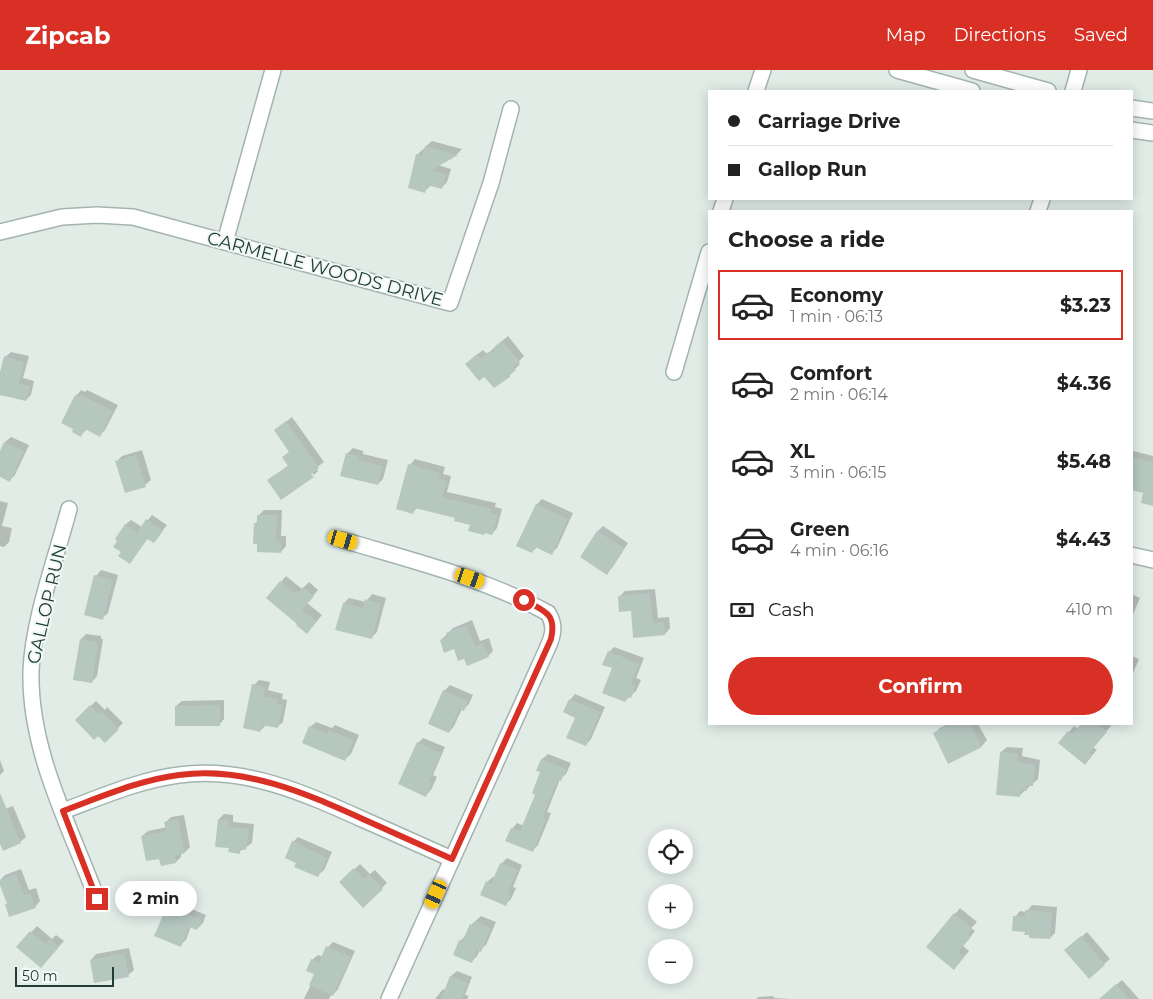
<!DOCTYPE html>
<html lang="en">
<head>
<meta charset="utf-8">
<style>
  :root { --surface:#fff; --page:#f6f6f6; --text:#222; --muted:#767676; --line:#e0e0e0; --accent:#d93025 }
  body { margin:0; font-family:Montserrat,sans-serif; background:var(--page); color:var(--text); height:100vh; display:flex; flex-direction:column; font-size:19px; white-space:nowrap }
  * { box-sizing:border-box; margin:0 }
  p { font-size:16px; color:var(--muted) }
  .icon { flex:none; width:28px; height:28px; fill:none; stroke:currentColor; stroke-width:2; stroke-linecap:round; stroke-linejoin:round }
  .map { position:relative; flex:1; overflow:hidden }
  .panel { position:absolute; left:708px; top:140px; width:425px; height:515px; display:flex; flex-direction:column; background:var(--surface); border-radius:0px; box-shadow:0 2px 12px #0003 }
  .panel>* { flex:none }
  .banner { position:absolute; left:708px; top:20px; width:425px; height:110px; border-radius:0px; box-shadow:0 2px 12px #0003; display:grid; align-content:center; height:110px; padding:0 20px; background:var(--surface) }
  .buttons { position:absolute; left:648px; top:759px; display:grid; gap:10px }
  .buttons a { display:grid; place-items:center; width:45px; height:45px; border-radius:50%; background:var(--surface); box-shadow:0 2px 12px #0003; font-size:25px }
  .scale { position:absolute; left:15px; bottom:12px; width:99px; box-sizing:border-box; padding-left:5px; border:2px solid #203e35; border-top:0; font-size:14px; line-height:18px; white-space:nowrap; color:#203e35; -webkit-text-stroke:4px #f1f8f5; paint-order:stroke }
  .end { position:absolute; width:22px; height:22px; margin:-11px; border:6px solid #d93025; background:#fff; box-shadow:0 0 0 2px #fff }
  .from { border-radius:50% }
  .bubble { position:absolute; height:35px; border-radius:18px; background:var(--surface); box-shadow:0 2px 12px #0003; font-size:16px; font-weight:700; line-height:35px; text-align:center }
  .car { position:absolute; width:15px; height:30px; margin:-15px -8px; border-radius:6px; box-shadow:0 0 4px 1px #0007; background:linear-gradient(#f5c518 24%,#345 0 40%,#f5c518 0 76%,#345 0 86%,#f5c518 0) }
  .banner b { display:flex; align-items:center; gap:18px; height:48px; font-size:19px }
  .banner b+b { border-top:1px solid var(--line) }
  .banner i { width:12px; height:12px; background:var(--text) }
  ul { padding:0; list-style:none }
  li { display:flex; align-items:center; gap:15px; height:70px; margin:0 10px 8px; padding:0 10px; border:2px solid transparent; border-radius:0px }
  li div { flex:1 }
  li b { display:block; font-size:19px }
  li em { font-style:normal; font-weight:700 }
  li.current { border-color:var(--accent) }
  li>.icon { width:45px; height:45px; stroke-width:1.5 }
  h2 { padding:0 20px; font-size:22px; line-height:60px }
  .pay { display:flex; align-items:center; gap:12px; height:55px; padding:0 20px; font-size:19px }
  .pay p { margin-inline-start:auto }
  .cta { display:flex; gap:10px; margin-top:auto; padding:10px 20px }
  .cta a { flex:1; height:58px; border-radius:30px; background:var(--accent); color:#fff; font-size:20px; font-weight:700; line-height:58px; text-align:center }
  header { display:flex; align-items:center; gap:30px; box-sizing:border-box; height:70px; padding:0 25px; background:var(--accent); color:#fff }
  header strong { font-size:24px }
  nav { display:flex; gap:28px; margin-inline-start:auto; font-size:18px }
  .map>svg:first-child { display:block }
  .shadow { fill:#0003 }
  .building { fill:#b6c7c0 }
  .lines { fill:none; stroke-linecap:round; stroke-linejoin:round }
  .minor-casing { stroke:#a3b4ae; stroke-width:18 }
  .minor { stroke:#fff; stroke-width:15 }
  .route { stroke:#d93025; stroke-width:6 }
  .labels { text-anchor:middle; stroke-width:4; stroke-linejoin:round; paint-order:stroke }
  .street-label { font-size:18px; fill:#203e35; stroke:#f1f8f5 }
</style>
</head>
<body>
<header>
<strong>Zipcab</strong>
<nav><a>Map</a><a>Directions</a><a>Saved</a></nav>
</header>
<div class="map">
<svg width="1153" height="929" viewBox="0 0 1153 929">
  <rect width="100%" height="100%" fill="#e1ece7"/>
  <g class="shadow">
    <path d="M432,71L462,79L457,84L438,95L451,99L447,112L441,118L431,115L425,121L417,85L423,79L425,80L426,76Z"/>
    <path d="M508,266L524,286L518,292L520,294L515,299L472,289L483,280L487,284Z"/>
    <path d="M11,282L29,286L23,308L34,311L31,325L26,330L0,323V307L5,287Z"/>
    <path d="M81,320L85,322L87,320L118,335L105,360L100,365L87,359L81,365L76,326Z"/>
    <path d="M292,347L324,392L316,398L318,401L314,405L308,398L269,410L289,395L283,387L290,381L276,360Z"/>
    <path d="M11,367L29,375L15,405L10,410L0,406V385L5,372Z"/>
    <path d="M353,378L363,381V384L388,390L383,409L378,414L347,384Z"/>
    <path d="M142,380L151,410L145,415L117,391L122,386Z"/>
    <path d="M1133,381L1153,386V435L1145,422L1131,419V383Z"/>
    <path d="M415,389L445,397L443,404L451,406L447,422L496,433L495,437L502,439L497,458L492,464L456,448L418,437L413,442L410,395Z"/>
    <path d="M542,429L573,443L557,478L551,483L537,477L532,482L537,434Z"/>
    <path d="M0,431L8,433L2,456L12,458L9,472L4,477L0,476Z"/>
    <path d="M264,440H282L281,466H286V476L281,482L255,454L258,450L259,445Z"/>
    <path d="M152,445L167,455L154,472L148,468L130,493L122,481L125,455L131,450L142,457Z"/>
    <path d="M603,456L628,473L612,498L607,503L582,486L598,461Z"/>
    <path d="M101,500L118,505L108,543L102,548L96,506Z"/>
    <path d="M286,506L302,519L309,512L318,520L307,533L322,545L312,557L281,512Z"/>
    <path d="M655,519L658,548L669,547L670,558L665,564L632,539L619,527L625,521Z"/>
    <path d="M372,524L386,528L377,562L371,568L344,533L349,528L366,532Z"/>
    <path d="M1131,524L1140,528L1131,549Z"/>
    <path d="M472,550L480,571L489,568L493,581L488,586L465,587L454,577L441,570L453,558Z"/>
    <path d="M86,564L101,566V569H103L97,606L92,612L81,569Z"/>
    <path d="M614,577L644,588L636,608L641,610L636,621L625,631L609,582Z"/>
    <path d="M1131,586L1139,589L1131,608Z"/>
    <path d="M259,610L270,612L268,620L283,624L282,629L287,630L283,652L277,657L266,655L260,661L254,615Z"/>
    <path d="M450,615L473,625L469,634L463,640L462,639L454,656L449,662L444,621Z"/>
    <path d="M575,624L605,637L591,669L586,675L570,630Z"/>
    <path d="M224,630V649L219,655L176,636L182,631Z"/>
    <path d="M96,631L105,640L107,637L123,653L105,671L76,650Z"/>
    <path d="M316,652L332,658L335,655L359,665L351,684L345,689L310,657Z"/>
    <path d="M948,654H978L987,670L982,676L949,692L935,663L940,658Z"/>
    <path d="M1083,654H1109L1111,656L1093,677L1097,680L1085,693L1060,673L1074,656L1078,659Z"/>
    <path d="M423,668L445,677L433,705L437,707L431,720L426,725L418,673Z"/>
    <path d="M1007,677L1023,678L1022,686L1040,690L1038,709L1019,726L1001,682Z"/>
    <path d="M548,684L571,693L566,704L560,709L547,742L551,743L538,775L532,781L512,759L517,753L524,756L537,724L542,702L538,700L542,689Z"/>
    <path d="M0,690L4,701L0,705Z"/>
    <path d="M13,736L26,767L20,772L0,773V741Z"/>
    <path d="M224,744L233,745V752L254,754L252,773L239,782L230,777L219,749Z"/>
    <path d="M184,745L190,777L185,782L181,783V787L176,792L160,787L142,766L148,761L167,757L166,752L171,747Z"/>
    <path d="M298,767L332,782L324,800L318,805L297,792L293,772Z"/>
    <path d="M507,788L522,795L513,817L516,818L511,829L506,834L487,812L493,807L495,808L501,794Z"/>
    <path d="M360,794L370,804L375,800L387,813L363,836L346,807Z"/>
    <path d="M21,799L29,820L36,818L40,831L35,837L6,835L8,833L0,810L5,805Z"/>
    <path d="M173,831L206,845L203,853L197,859L191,856L186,870L180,875L168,837Z"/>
    <path d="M1032,835L1057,837L1055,863L1050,868L1030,864L1015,847L1020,841L1026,842Z"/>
    <path d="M960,838L977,852L971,858L975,861L963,876L969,881L959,893L928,877Z"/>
    <path d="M481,846L496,852L486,875L480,880L477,886L471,892L460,871L466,865L471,855Z"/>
    <path d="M37,856L52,869L56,865L64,871L46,891L18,877Z"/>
    <path d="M1087,862L1110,889L1104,894L1072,875Z"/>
    <path d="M333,872L355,881L338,919L333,925L332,924L329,929H304L316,904L312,890L318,885L323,887L328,877Z"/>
    <path d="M129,878L134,900L128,905L91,890L96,884Z"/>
    <path d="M457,901L472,907L465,925L469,926L467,929H435L443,919L446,920L451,906Z"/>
    <path d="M1122,910L1139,929H1107L1109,921Z"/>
    <path d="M773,926L774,928L793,929H756L758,927Z"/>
  </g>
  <g class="building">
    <path d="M425,76L458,85L432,100L446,104L442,119L427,115L425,123L408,118L416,84L422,86Z"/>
    <path d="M502,271L520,292L513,297L516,300L510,305V307L494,318L484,307L479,311L465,294L477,284L481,289L488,282L494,283L495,276Z"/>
    <path d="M4,286L24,292L19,314L30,316L26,331L0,325V302Z"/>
    <path d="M75,325L80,327L81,325L113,341L100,367L85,359L81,367L72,362L73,359L61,353Z"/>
    <path d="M286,351L319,398L311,404L314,407L281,430L267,410L288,396L282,387L289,382L274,360Z"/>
    <path d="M4,372L24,381L10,412L0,407V381Z"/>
    <path d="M346,383L359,386L358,390L383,396L378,415L340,406Z"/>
    <path d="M136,385L146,417L125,423L115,391Z"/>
    <path d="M1131,387L1153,392V436L1141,433L1143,423L1131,420Z"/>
    <path d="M408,394L440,403L438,409L447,411L442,427L491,439L490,442L498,445L492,465L485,463L484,465L468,461L470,455L454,451L455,448L415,438L413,444L396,439Z"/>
    <path d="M536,434L568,449L552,485L535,477L532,483L516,476Z"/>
    <path d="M257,445H277L276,471H281V483L257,482V474H253L254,453H257Z"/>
    <path d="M146,449L163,461L154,473L147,469L130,494L118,486L121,482L113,477L117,471L115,469L125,454L137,463Z"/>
    <path d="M597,461L624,478L607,505L580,487Z"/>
    <path d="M94,505L113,510L103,550L84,545Z"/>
    <path d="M280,511L296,524L303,517L314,526L302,540L317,551L307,564L296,555L297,554L266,528Z"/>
    <path d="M650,523L653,553L664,552L665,565L633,568L631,541L619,542L618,526Z"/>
    <path d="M365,529L381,534L372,569L335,560L343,533L363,538Z"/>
    <path d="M467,555L475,576L483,573L489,587L467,596L464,589L458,591L454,579L444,583L440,570L448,567L446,563Z"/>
    <path d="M80,569L97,572L96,574L98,575L92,613L73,610Z"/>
    <path d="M608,581L639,594L631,614L636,616L631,628L627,627L625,632L602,623L612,598L602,595Z"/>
    <path d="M252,614L265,617L263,626L278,629L277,634L283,635L278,658L262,655L260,662L243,658Z"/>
    <path d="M443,620L468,631L464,641L459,639L449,663L428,654Z"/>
    <path d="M569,629L600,642L586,676L566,668L575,648L563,642Z"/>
    <path d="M90,635L98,644L101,641L119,659L105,673L98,666L94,670L75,650Z"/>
    <path d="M220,635V656H175V636Z"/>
    <path d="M951,654H970L982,677L948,694L933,663Z"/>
    <path d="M1081,654H1097L1107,662L1089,683L1092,686L1085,695L1058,673L1068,661L1072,664Z"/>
    <path d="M309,656L327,664L329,660L354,670L345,691L302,673Z"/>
    <path d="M417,672L441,683L429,711L432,712L426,727L398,714Z"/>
    <path d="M1000,682L1018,684L1017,692L1035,695L1033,716H1027V721L1020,720V727L996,725Z"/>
    <path d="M541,689L566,699L561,711L558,709L543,747L546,749L533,782L505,771L511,758L520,761L535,725L532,723L540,702L536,701Z"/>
    <path d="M0,723L21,773L3,781L0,774Z"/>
    <path d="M178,749L185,783L175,786L176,793L161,796L159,789L146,791L141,766L166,761L164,752Z"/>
    <path d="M218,749L229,750L228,757L249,759L246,780L240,779V784L228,782L229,778L215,777Z"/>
    <path d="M292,771L327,788L318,807L294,797L296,793L285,788Z"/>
    <path d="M500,793L518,800L508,822L511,824L506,836L480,825L486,811L491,814Z"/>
    <path d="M354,798L364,809L369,804L383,819L363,838L339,812Z"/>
    <path d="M16,804L24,825L30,823L36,838L9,847L5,834H7L0,815V810Z"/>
    <path d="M167,836L202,850L197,860L189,857L181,877L154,866Z"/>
    <path d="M1025,840L1052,842L1050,869L1029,868V865H1024L1025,862L1012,861L1013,846L1025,847Z"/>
    <path d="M954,843L972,858L967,864L971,867L958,882L964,887L954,900L926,877Z"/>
    <path d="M475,851L491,858L481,882L477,880L472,893L453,885L459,870L462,872L470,854L473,856Z"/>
    <path d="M30,861L46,874L50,869L59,877L41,898L16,877Z"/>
    <path d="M1081,866L1105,895L1089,909L1064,880Z"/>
    <path d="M326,876L351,887L333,926L309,915L314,904L306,901L311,889L319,893Z"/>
    <path d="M124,883L129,907L94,913L90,890Z"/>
    <path d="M450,906L468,913L461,929H441Z"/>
    <path d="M1116,914L1129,929H1099Z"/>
  </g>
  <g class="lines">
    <defs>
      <g id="minor">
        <path d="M897,0L972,21"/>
        <path d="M973,0L1048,21"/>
        <path d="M756,21L763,0"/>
        <path d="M1073,21L1079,0"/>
        <path d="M1131,38L1153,41"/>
        <path d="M1131,60L1153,63"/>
        <path d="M721,141L725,129"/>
        <path d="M1038,141L1042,129"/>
        <path d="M0,162L62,147L97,145L133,147L450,233L491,113L511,39"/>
        <path d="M225,172L273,0"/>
        <path d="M674,302L709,182"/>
        <path d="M69,439C56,488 33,550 31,601C29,681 70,756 97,829"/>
        <path d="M343,470C413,491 484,508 548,543C556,556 553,566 547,579L389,929"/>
        <path d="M1131,485L1153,490"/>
        <path d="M63,741C101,727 139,710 179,705C244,696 304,723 362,749C392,762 422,776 452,789"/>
      </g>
    </defs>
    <use href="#minor" class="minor-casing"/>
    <use href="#minor" class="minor"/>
  </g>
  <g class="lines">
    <path class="route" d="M97,829L63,741C101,727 139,710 179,705C246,696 307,724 365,750C394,763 423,776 452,789L551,569C557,543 544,541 524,530"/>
  </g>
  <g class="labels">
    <g class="street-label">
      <text transform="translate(325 199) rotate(15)" y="6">CARMELLE WOODS DRIVE</text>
      <text transform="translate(47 534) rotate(-77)" y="6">GALLOP RUN</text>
    </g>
  </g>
</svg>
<div class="buttons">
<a><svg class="icon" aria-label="locate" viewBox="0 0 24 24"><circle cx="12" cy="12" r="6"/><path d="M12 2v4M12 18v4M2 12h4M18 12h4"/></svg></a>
<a>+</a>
<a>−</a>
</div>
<div class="scale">50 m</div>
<i class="end from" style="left:524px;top:530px"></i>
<i class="end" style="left:97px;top:829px"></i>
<div class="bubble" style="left:115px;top:811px;width:82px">2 min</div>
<i class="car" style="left:343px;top:470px;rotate:106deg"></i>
<i class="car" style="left:470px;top:508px;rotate:109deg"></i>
<i class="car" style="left:436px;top:824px;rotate:204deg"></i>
<div class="banner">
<b><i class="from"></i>Carriage Drive</b>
<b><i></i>Gallop Run</b>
</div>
<section class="panel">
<h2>Choose a ride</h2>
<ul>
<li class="current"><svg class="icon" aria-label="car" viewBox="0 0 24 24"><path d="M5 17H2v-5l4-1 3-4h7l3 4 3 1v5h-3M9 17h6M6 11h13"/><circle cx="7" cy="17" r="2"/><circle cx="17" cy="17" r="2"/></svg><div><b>Economy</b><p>1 min · 06:13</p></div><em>$3.23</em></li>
<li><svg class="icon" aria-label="car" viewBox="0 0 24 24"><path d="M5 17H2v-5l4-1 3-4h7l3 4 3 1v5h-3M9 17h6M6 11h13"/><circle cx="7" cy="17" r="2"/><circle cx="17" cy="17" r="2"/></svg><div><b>Comfort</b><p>2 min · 06:14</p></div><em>$4.36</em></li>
<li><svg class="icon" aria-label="car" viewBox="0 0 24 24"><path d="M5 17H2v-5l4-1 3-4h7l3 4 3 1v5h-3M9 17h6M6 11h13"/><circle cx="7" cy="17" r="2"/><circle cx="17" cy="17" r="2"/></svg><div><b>XL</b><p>3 min · 06:15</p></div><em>$5.48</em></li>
<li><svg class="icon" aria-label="car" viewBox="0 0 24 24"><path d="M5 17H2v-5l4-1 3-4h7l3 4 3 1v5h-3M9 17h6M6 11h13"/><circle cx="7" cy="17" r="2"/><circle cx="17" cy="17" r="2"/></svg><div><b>Green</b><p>4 min · 06:16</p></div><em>$4.43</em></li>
</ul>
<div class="pay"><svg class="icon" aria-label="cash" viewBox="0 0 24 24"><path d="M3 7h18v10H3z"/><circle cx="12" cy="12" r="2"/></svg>Cash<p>410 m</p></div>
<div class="cta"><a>Confirm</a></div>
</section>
</div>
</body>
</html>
